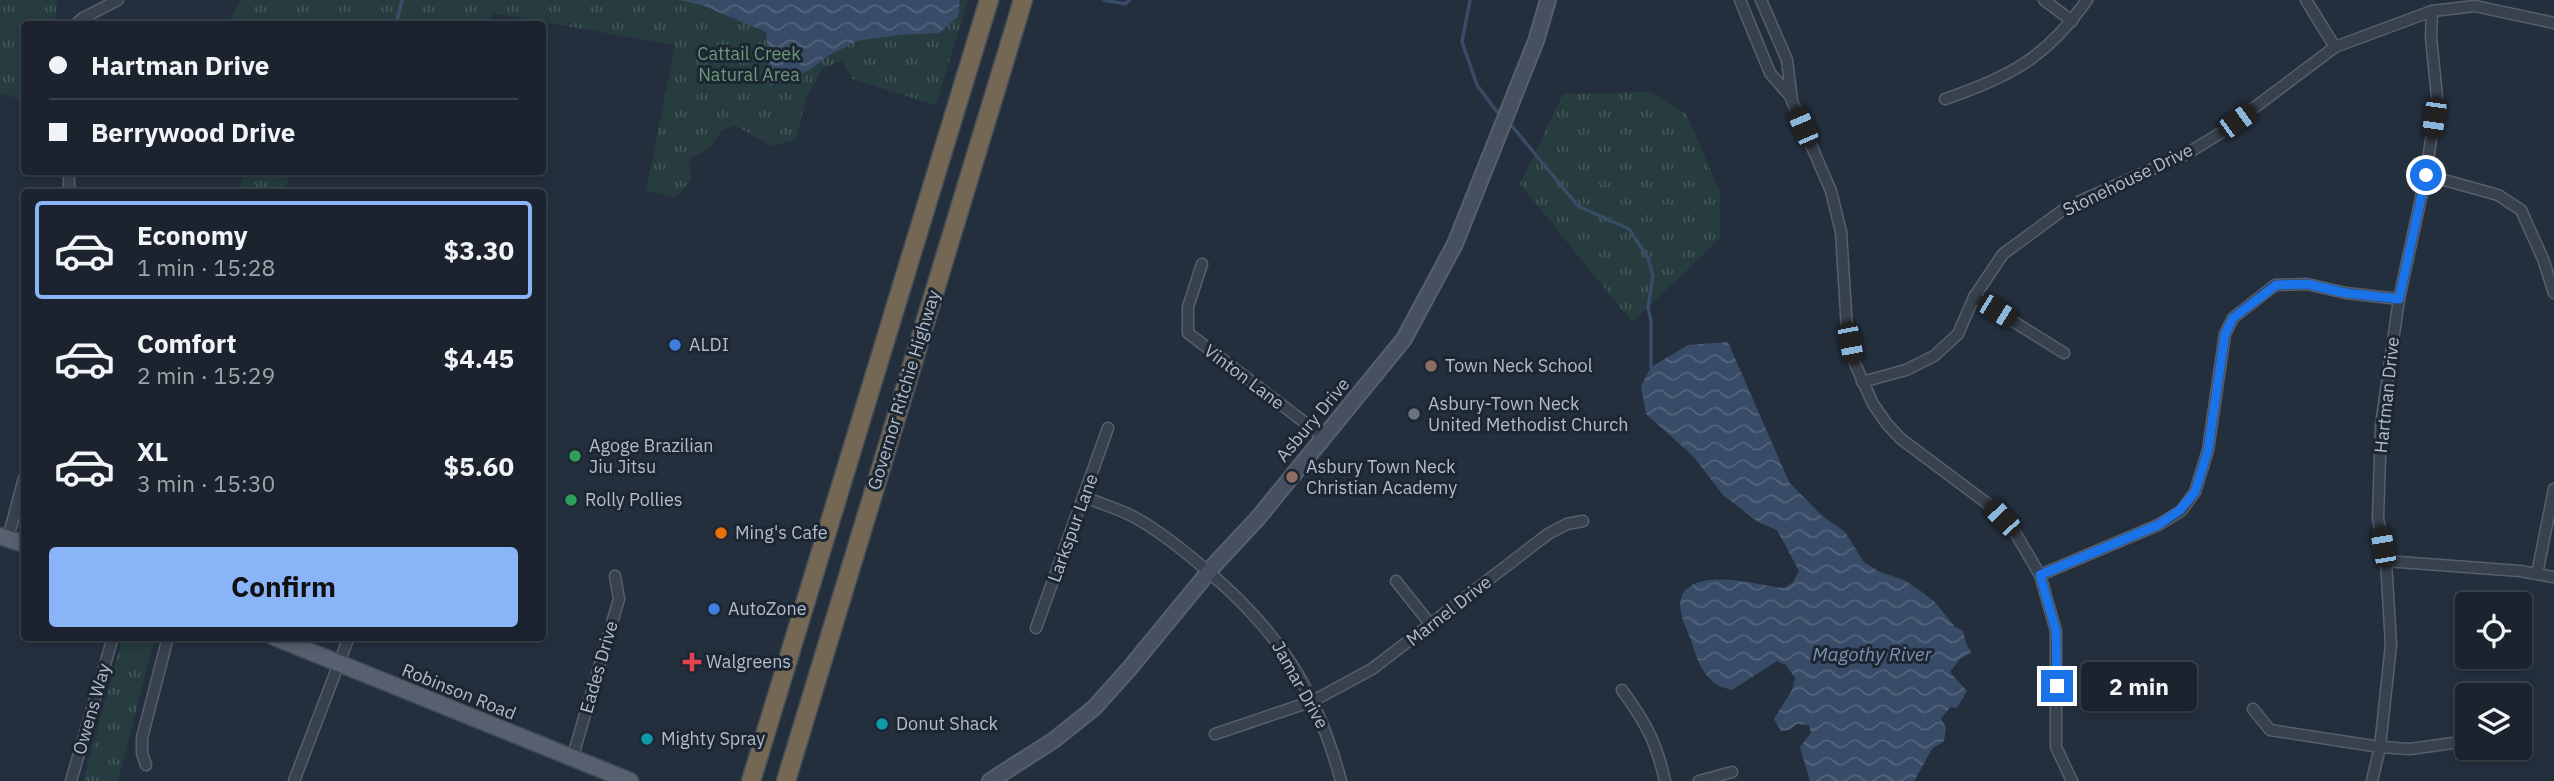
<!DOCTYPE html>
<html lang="en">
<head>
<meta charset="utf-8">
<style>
  :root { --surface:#1b232e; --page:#282f3a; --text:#f1f3f6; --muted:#a0a4aa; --line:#39404a; --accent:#8ab4f8 }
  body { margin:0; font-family:"IBM Plex Sans",sans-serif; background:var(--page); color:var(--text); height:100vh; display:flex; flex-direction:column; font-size:26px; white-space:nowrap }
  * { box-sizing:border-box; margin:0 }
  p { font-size:23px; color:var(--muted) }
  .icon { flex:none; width:38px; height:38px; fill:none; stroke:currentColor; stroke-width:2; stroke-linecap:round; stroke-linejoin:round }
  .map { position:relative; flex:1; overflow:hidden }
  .sheet { position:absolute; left:21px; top:189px; width:525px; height:452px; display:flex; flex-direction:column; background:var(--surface); border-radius:7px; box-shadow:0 4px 10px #0003,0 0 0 2px var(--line) }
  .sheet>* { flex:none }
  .top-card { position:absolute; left:21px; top:21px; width:525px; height:154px; border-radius:7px; box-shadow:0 4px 10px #0003,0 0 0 2px var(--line); display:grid; align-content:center; height:154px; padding:0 28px; background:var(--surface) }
  .buttons { position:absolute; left:2455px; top:592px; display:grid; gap:14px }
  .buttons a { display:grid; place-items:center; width:77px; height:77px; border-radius:7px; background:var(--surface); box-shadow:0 4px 10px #0003,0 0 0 2px var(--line); font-size:35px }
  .end { position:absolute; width:32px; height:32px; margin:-16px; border:9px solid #1a73e8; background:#fff; box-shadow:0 0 0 4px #fff }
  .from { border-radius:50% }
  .bubble { position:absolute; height:49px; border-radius:7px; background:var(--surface); box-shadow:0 4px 10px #0003,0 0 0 2px var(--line); font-size:23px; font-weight:800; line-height:49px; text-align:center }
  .car { position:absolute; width:21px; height:42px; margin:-21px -10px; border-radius:9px; box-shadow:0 0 5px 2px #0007; background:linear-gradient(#222 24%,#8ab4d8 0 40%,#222 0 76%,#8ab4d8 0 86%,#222 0) }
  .top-card b { display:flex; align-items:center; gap:24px; height:66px; font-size:26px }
  .top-card b+b { border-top:2px solid var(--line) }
  .top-card i { width:18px; height:18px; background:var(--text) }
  ul { padding:12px 0 0; list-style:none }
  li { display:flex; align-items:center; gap:21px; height:98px; margin:0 14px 10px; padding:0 14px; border:4px solid transparent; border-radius:7px }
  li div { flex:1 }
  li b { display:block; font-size:26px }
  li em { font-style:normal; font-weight:800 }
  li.current { border-color:var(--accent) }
  li>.icon { width:63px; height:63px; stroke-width:1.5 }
  .button { display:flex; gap:14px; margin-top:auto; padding:14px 28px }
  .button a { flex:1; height:80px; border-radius:7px; background:var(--accent); color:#111; font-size:28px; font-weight:800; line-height:80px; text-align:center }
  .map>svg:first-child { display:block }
  .park { fill:url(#park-tufts) }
  .water { fill:url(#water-waves) }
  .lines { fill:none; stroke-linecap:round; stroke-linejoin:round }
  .stream { stroke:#394c67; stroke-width:3.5 }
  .street-casing { stroke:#565f6c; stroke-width:13 }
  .secondary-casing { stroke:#565f6c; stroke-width:18 }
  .primary-casing { stroke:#414a57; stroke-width:19 }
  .highway-casing { stroke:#434c59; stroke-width:21 }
  .street { stroke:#38414e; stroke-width:10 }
  .secondary { stroke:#465061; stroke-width:14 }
  .primary { stroke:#56606e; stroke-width:16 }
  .highway { stroke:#746855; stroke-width:18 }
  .route { stroke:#1a73e8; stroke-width:9 }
  .shop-dot { fill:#3f7fe0; stroke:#1d2633; stroke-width:2.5 }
  .education-dot { fill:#8d6e63; stroke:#1d2633; stroke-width:2.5 }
  .worship-dot { fill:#6b7280; stroke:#1d2633; stroke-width:2.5 }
  .leisure-dot { fill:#2e9e5b; stroke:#1d2633; stroke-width:2.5 }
  .food-dot { fill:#e8710a; stroke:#1d2633; stroke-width:2.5 }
  .health-dot { fill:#e0444e; stroke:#1d2633; stroke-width:2.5 }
  .culture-dot { fill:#0f9aa8; stroke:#1d2633; stroke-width:2.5 }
  .labels { text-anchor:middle; stroke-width:6; stroke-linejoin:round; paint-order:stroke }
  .park-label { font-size:18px; fill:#6b9a76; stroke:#1d2633 }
  .street-label { font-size:18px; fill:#b4bcc9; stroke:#1d2633 }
  .poi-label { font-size:18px; fill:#b4bcc9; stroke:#1d2633; text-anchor:start }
  .water-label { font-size:19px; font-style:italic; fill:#7c92b1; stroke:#1d2633 }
</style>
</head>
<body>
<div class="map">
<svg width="2554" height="781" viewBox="0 0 2554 781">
  <defs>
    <pattern id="park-tufts" width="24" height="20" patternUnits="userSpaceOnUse" patternTransform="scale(1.75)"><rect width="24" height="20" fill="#263c3f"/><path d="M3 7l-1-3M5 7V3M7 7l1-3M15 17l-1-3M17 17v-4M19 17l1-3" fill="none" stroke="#435659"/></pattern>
    <pattern id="water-waves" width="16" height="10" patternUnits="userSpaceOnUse" patternTransform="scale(1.75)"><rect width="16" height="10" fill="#394c67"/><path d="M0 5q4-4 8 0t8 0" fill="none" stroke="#53647b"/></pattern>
  </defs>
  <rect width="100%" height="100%" fill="#242f3e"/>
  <g class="park">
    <path d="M0,0H57L55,24H24V100L0,93Z"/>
    <path d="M241,0H968L936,105L852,79L842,61L823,68L806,98L796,140L772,146L736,126L722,130L709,149L689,159L691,180L675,198L646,190L675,45L492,13L488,24H227Z"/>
    <path d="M1651,92L1687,115L1720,192V239L1632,322L1520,184L1563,94Z"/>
    <path d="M245,172H291L284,192H238Z"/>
    <path d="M123,637H155L122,766L118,781H83Z"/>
  </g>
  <g class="water">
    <path d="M679,0H960L958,17L939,33L898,35L856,41L826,57L810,70L770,86L766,32L702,5Z"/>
    <path d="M1728,342L1789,482L1821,515L1845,532L1864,562L1878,571L1904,580L1918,589L1935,602L1955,627L1963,631L1967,646L1972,652L1960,659L1950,672L1967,691L1957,708L1951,707L1941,718L1946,728L1944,741L1932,749L1914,781H1810L1800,747L1811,733L1809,725L1797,724L1789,730L1781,731L1774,719L1792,690L1795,678L1786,665L1777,661L1732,690C1726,688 1718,687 1713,682C1700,670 1696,656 1691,640C1684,622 1669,596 1694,584C1717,573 1759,585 1784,588L1793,582L1799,571L1777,530L1758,522L1723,495L1693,456L1646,414L1641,386L1651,367L1688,345Z"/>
  </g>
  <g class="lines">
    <g class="stream">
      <path d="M1104,0L1125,4L1130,0"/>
      <path d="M1470,0L1462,42L1477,85L1497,112"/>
      <path d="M396,24L402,0"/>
      <path d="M1512,126L1578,206L1629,229L1648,258L1653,276L1648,308L1651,321V367"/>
    </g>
    <defs>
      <g id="street">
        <path d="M1740,0L1770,73L1790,96"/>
        <path d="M1761,0L1787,60L1792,101L1831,191L1841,232L1847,329L1852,357L1873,404L1887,424L1901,439L1992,507L2013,529L2040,575L2056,631V747L2072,781"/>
        <path d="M2044,0L2072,21"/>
        <path d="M2306,0L2335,47"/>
        <path d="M76,24L83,18L118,0"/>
        <path d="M1945,99C2010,77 2047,57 2087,0"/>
        <path d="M69,172V192"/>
        <path d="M2426,175L2498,195L2521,210L2543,259L2554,293"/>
        <path d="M1202,264L1188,307V333L1325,438"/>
        <path d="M1974,297L2064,353"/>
        <path d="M1862,382L1906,370L1934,356L1958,334L1974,297L2003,254L2067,207L2188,153L2222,132L2335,47L2432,11L2475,6L2554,23"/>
        <path d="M1085,497C1101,504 1119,509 1134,517C1160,531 1182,549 1204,568C1278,630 1316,688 1341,781"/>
        <path d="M8,538L24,478"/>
        <path d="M2386,561L2520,571L2554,577"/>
        <path d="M2537,574L2554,489"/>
        <path d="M2040,575L2158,525L2181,511L2195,492L2208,450L2225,334L2233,318L2275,285L2307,284L2346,293L2399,299"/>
        <path d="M1396,581L1431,625"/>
        <path d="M1036,628L1108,428"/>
        <path d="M1622,690C1646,723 1656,741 1665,781"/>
        <path d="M2253,709L2270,730L2380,747L2410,749L2468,741"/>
        <path d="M1215,734L1313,701L1372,669L1548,534L1567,524L1583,521"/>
        <path d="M572,759L619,599L615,576"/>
        <path d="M146,765L142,753V738L168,637"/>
        <path d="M71,781L113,637"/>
        <path d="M294,781L349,637"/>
        <path d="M1699,781L1732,772"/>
        <path d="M2372,781L2380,747L2391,645L2386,561L2378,518L2381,425L2399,299L2426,175L2437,97L2431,37L2432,11"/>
      </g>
      <path id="secondary" d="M990,781L1054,740L1094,708L1129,669L1216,563L1258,518L1404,339L1455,244L1536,41L1548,0"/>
      <g id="primary">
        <path d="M0,536L24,544"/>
        <path d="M274,637L630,781"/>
      </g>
      <g id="highway">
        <path d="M751,781L989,0"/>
        <path d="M786,781L1023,0"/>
      </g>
    </defs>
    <use href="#street" class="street-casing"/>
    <use href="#secondary" class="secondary-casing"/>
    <use href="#primary" class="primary-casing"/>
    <use href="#highway" class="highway-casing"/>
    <use href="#street" class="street"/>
    <use href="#secondary" class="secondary"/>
    <use href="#primary" class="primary"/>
    <use href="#highway" class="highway"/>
  </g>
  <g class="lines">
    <path class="route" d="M2057,686L2056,631L2040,575L2158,525L2180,510L2195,492L2208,450L2225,334L2233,318L2276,285L2307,284L2346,293L2399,299L2426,175"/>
  </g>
  <g class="shop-dot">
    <circle cx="675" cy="345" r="7"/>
    <circle cx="714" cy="609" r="7"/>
  </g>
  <g class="education-dot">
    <circle cx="1431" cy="366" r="7"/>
    <circle cx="1292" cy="477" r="7"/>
  </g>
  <circle class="worship-dot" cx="1414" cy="414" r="7"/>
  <g class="leisure-dot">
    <circle cx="575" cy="456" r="7"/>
    <circle cx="571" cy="500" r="7"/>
  </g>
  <circle class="food-dot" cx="721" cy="533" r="7"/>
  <path class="health-dot" d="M688.5 651.5h7v7h7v7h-7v7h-7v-7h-7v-7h7z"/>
  <g class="culture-dot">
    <circle cx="882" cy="724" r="7"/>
    <circle cx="647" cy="739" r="7"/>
  </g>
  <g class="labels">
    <g class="park-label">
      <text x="749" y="60">Cattail Creek<tspan x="749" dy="21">Natural Area</tspan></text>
    </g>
    <g class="street-label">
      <text transform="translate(2128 180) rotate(-26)" y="6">Stonehouse Drive</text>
      <text transform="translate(1244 377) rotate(37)" y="6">Vinton Lane</text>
      <text transform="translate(904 390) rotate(-73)" y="6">Governor Ritchie Highway</text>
      <text transform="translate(2387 395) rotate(-84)" y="6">Hartman Drive</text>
      <text transform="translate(1313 420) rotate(-50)" y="6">Asbury Drive</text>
      <text transform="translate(1073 528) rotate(-70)" y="6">Larkspur Lane</text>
      <text transform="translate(1449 611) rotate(-38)" y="6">Marnel Drive</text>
      <text transform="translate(599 667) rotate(-74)" y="6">Eades Drive</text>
      <text transform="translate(1300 685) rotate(61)" y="6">Jamar Drive</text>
      <text transform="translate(459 692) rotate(22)" y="6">Robinson Road</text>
      <text transform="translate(92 709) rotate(-74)" y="6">Owens Way</text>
    </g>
    <g class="poi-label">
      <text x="689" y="351">ALDI</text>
      <text x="1445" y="372">Town Neck School</text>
      <text x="1428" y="410">Asbury-Town Neck<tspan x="1428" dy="21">United Methodist Church</tspan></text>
      <text x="589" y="452">Agoge Brazilian<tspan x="589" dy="21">Jiu Jitsu</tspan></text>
      <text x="1306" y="473">Asbury Town Neck<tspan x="1306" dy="21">Christian Academy</tspan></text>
      <text x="585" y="506">Rolly Pollies</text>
      <text x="735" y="539">Ming's Cafe</text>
      <text x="728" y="615">AutoZone</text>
      <text x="706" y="668">Walgreens</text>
      <text x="896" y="730">Donut Shack</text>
      <text x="661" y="745">Mighty Spray</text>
    </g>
    <g class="water-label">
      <text x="1872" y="661">Magothy River</text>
    </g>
  </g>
</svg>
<div class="buttons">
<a><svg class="icon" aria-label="locate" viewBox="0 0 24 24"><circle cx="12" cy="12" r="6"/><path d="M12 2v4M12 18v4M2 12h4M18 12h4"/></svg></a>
<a><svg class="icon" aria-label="layers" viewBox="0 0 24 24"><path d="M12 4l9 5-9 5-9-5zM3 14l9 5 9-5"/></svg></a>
</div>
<i class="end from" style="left:2426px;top:175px"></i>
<i class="end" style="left:2057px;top:686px"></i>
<div class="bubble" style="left:2081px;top:662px;width:116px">2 min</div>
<i class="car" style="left:2434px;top:118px;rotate:188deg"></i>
<i class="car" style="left:2237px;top:121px;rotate:54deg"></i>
<i class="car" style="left:1803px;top:127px;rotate:337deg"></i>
<i class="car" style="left:1997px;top:311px;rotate:122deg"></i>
<i class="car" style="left:1850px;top:343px;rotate:169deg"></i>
<i class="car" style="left:2002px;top:518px;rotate:317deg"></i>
<i class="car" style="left:2383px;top:547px;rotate:350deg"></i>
<div class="top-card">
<b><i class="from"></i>Hartman Drive</b>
<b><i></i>Berrywood Drive</b>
</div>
<section class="sheet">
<ul>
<li class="current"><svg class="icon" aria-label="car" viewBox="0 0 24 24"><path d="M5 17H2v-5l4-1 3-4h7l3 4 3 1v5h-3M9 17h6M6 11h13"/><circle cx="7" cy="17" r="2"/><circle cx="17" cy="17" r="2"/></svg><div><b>Economy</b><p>1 min · 15:28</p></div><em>$3.30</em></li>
<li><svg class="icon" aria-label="car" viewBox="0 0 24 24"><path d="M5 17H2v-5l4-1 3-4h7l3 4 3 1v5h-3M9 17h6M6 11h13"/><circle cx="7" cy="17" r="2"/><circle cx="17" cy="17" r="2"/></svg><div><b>Comfort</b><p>2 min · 15:29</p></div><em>$4.45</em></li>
<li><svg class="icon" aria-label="car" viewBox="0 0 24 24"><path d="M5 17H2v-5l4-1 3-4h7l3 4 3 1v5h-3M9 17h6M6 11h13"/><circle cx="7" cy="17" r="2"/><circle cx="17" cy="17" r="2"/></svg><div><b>XL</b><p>3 min · 15:30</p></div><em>$5.60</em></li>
</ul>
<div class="button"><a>Confirm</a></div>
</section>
</div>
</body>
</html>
